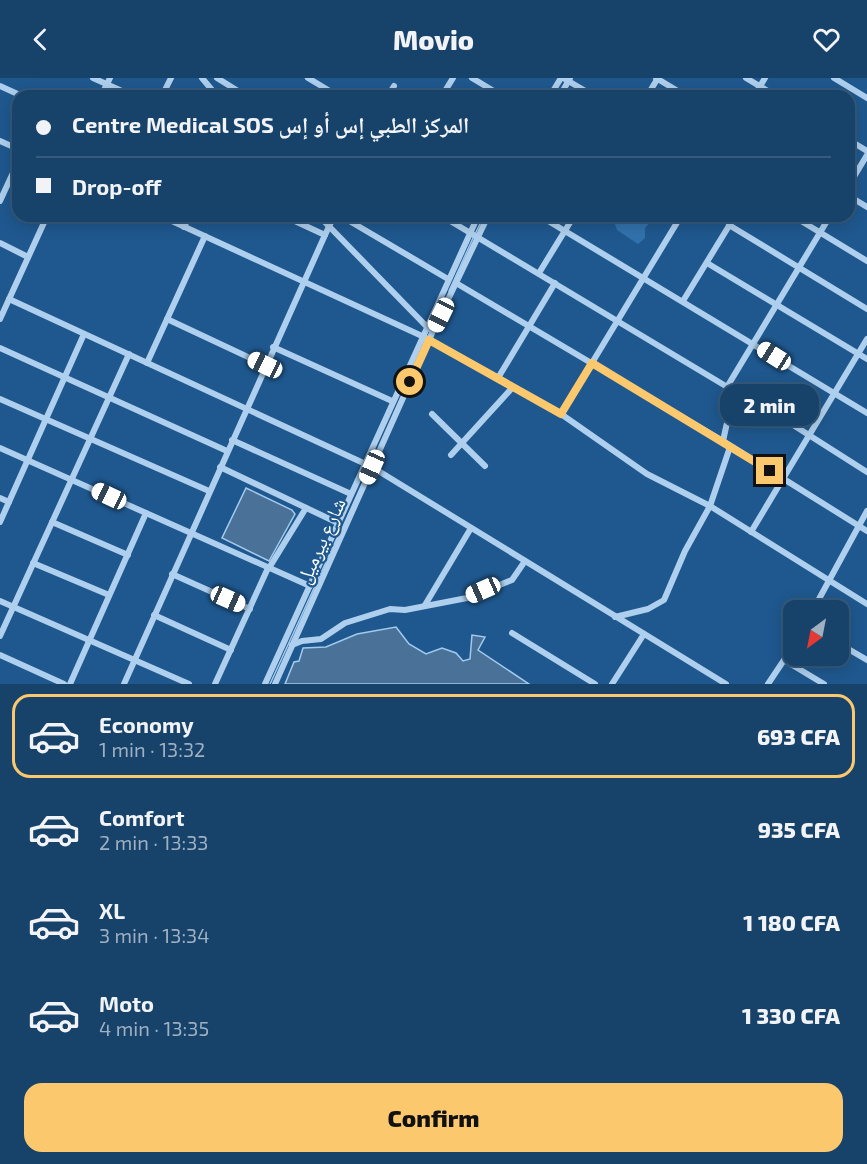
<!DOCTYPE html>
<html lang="en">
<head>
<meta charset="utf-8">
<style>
  :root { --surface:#17426a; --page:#244d72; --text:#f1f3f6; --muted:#9eb0c1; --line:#365b7e; --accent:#fbc86d }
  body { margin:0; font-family:"Exo 2","Noto Naskh Arabic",sans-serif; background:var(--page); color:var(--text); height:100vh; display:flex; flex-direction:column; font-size:22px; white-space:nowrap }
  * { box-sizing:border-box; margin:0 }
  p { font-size:20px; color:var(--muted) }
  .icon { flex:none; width:33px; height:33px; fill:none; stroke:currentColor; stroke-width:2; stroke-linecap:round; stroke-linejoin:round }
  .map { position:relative; height:606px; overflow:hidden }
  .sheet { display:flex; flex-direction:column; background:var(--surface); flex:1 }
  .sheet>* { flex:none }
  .hud { position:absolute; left:12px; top:12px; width:843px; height:132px; border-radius:18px; box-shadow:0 3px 15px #0003,0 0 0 2px var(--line); display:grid; align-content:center; height:132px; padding:0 24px; background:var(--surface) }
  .needle { width:39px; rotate:212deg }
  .buttons { position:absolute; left:783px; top:522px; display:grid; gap:12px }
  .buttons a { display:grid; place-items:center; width:66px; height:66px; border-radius:12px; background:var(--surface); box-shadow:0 3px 15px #0003,0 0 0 2px var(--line); font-size:30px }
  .end { position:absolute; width:27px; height:27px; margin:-14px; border:8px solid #fbc86d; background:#111; box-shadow:0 0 0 3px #111 }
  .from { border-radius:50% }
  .bubble { position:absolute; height:42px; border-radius:18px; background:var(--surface); box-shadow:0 3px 15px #0003,0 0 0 2px var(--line); font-size:20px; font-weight:800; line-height:42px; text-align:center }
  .car { position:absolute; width:18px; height:36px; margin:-18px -9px; border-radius:8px; box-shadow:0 0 4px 2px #0007; background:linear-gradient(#fff 24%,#345 0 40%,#fff 0 76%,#345 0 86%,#fff 0) }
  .hud b { display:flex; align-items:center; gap:21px; height:57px; font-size:22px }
  .hud b+b { border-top:2px solid var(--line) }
  .hud i { width:15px; height:15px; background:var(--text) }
  ul { padding:10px 0 0; list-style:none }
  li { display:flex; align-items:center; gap:18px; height:84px; margin:0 12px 9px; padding:0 12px; border:3px solid transparent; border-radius:18px }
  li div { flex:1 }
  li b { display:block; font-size:22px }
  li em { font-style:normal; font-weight:800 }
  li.active { border-color:var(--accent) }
  li>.icon { width:54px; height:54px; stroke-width:1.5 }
  .action { display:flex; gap:12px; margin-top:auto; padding:12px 24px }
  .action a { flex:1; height:69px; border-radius:18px; background:var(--accent); color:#111; font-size:24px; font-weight:800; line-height:69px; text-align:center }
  header { display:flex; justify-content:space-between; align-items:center; height:78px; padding:0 24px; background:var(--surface); font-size:27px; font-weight:800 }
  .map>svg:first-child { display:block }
  .green { fill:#3272ac }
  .water { fill:#4a7198; stroke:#a1caee; stroke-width:1.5 }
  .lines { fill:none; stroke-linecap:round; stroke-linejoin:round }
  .stream { stroke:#a1caee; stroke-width:1.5 }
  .minor { stroke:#aecfed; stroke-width:6 }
  .route { stroke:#fbc86d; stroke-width:8 }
  .labels { text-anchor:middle; stroke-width:4.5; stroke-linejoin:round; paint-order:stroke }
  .street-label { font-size:20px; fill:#fff; stroke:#1f588e }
</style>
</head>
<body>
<header><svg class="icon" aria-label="back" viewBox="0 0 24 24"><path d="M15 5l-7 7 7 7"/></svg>Movio<svg class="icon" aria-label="heart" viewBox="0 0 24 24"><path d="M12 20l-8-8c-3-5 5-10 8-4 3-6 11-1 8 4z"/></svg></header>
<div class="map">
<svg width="867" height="606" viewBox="0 0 867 606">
  <rect width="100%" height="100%" fill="#1f588e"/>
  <path class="green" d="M612,138H650L653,141L645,150V160L638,166L617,152Z"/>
  <g class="water">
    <path d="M246,410L292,432L295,436L269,483L222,460Z"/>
    <path d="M396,549L409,566L426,576L442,570L456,575L463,583L470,581L472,557L485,559L478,572L529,606H285L294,584L299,583L303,570L326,569L357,556Z"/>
  </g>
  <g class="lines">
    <g class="stream">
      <path d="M475,156L484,138"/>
      <path d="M449,213L473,160"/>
      <path d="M270,606L337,460"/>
    </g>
    <g class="minor">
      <path d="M93,0L133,18"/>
      <path d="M202,0L217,18"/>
      <path d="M217,0L246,18"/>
      <path d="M308,0L338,18"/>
      <path d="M472,0L502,18"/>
      <path d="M563,0L594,18"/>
      <path d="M656,0L686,18"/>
      <path d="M746,0L776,18"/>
      <path d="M834,0L867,20"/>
      <path d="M0,8L22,18"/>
      <path d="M101,18L110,0"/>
      <path d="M162,18L171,0"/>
      <path d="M388,18L394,8"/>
      <path d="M442,18L453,0"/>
      <path d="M550,18L561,0"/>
      <path d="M560,18L570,0"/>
      <path d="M647,18L658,0"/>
      <path d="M754,18L765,0"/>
      <path d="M849,62L867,73"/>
      <path d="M0,63L18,71"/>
      <path d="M849,107L867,77"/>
      <path d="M849,118L867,129"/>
      <path d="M0,123L18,84"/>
      <path d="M161,138L422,258L498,300L561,336L647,396L710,428L867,526"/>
      <path d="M284,138L325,157L334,138"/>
      <path d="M319,138L429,251"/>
      <path d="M341,138L448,201"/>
      <path d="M442,138L734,313L768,331L867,394"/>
      <path d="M540,138L867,335"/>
      <path d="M793,138L867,183"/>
      <path d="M729,147L867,231"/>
      <path d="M184,149L189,138"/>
      <path d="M0,165L28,179"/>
      <path d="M707,185L867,281"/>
      <path d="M539,195L574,138"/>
      <path d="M456,205L723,363L867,453"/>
      <path d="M9,221L372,389L726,606"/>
      <path d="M683,223L735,138"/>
      <path d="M0,241L47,138"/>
      <path d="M167,241L265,287"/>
      <path d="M273,269L392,323"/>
      <path d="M0,270L227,373"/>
      <path d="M147,285L205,158"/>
      <path d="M498,300L555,205"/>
      <path d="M727,309L830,138"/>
      <path d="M0,321L209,413"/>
      <path d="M432,336L485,388"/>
      <path d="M561,336L681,138"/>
      <path d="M232,362L351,416"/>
      <path d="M723,363L734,313"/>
      <path d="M0,370L310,508"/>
      <path d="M451,377L513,309"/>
      <path d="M220,389L338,445"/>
      <path d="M0,420L9,424"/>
      <path d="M0,444L84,256"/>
      <path d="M52,444L128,477"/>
      <path d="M751,454L867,261"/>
      <path d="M33,485L109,517"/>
      <path d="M269,490L306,430"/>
      <path d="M172,496L250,531"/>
      <path d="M0,523L189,606"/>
      <path d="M425,527L471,450"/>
      <path d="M813,532L867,433"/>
      <path d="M154,537L231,572"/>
      <path d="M615,539L648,531L664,522L685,473L710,428L730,369"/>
      <path d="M512,555L595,606"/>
      <path d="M0,558L129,276"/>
      <path d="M838,565L867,582"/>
      <path d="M292,567L302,563L321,561L345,545L390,531L405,532L467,520L512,502L525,483"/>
      <path d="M0,577L64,606"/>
      <path d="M784,582L824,606"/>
      <path d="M70,606L146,435"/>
      <path d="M124,606L325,157"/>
      <path d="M215,606L268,490"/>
      <path d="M265,606L478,138"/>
      <path d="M275,606L433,253L488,138"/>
      <path d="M612,606L644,556"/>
      <path d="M768,606L794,567"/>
    </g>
  </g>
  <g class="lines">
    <path class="route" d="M410,304L429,262L561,336L592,285L770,393"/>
  </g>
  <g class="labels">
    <g class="street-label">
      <text transform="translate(321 463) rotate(-66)" y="7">شارع بيرميل</text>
    </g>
  </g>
</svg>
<div class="buttons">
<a><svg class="needle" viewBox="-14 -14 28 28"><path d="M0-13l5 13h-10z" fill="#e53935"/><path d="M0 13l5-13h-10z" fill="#9eb0c1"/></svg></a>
</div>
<i class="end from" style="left:410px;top:304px"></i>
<i class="end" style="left:770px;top:393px"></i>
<div class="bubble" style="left:720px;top:306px;width:99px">2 min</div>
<i class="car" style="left:441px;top:237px;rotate:206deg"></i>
<i class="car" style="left:774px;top:278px;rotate:302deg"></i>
<i class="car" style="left:265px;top:287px;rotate:295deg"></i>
<i class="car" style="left:372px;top:389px;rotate:204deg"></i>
<i class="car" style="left:109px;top:418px;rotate:295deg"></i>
<i class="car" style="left:483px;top:512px;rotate:246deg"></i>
<i class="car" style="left:228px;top:521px;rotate:114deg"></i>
<div class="hud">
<b><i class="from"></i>Centre Medical SOS المركز الطبي إس أو إس</b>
<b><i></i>Drop-off</b>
</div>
</div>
<section class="sheet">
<ul>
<li class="active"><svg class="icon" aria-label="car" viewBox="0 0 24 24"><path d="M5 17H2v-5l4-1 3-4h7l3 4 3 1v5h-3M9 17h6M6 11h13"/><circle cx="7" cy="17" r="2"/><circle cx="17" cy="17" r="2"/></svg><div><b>Economy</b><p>1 min · 13:32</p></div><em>693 CFA</em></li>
<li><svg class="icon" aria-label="car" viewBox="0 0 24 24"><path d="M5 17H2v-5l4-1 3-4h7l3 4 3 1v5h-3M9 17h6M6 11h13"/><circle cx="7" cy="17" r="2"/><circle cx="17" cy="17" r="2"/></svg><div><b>Comfort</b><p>2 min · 13:33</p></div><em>935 CFA</em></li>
<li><svg class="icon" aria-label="car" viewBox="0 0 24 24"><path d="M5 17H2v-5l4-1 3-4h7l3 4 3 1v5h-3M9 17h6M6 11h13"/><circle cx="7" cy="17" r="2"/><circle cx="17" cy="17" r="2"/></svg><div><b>XL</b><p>3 min · 13:34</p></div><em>1 180 CFA</em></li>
<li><svg class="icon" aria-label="car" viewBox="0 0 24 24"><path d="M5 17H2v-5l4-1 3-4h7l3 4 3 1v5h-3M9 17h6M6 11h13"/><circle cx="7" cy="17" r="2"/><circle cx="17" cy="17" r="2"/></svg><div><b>Moto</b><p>4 min · 13:35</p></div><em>1 330 CFA</em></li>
</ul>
<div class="action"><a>Confirm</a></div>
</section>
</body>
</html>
